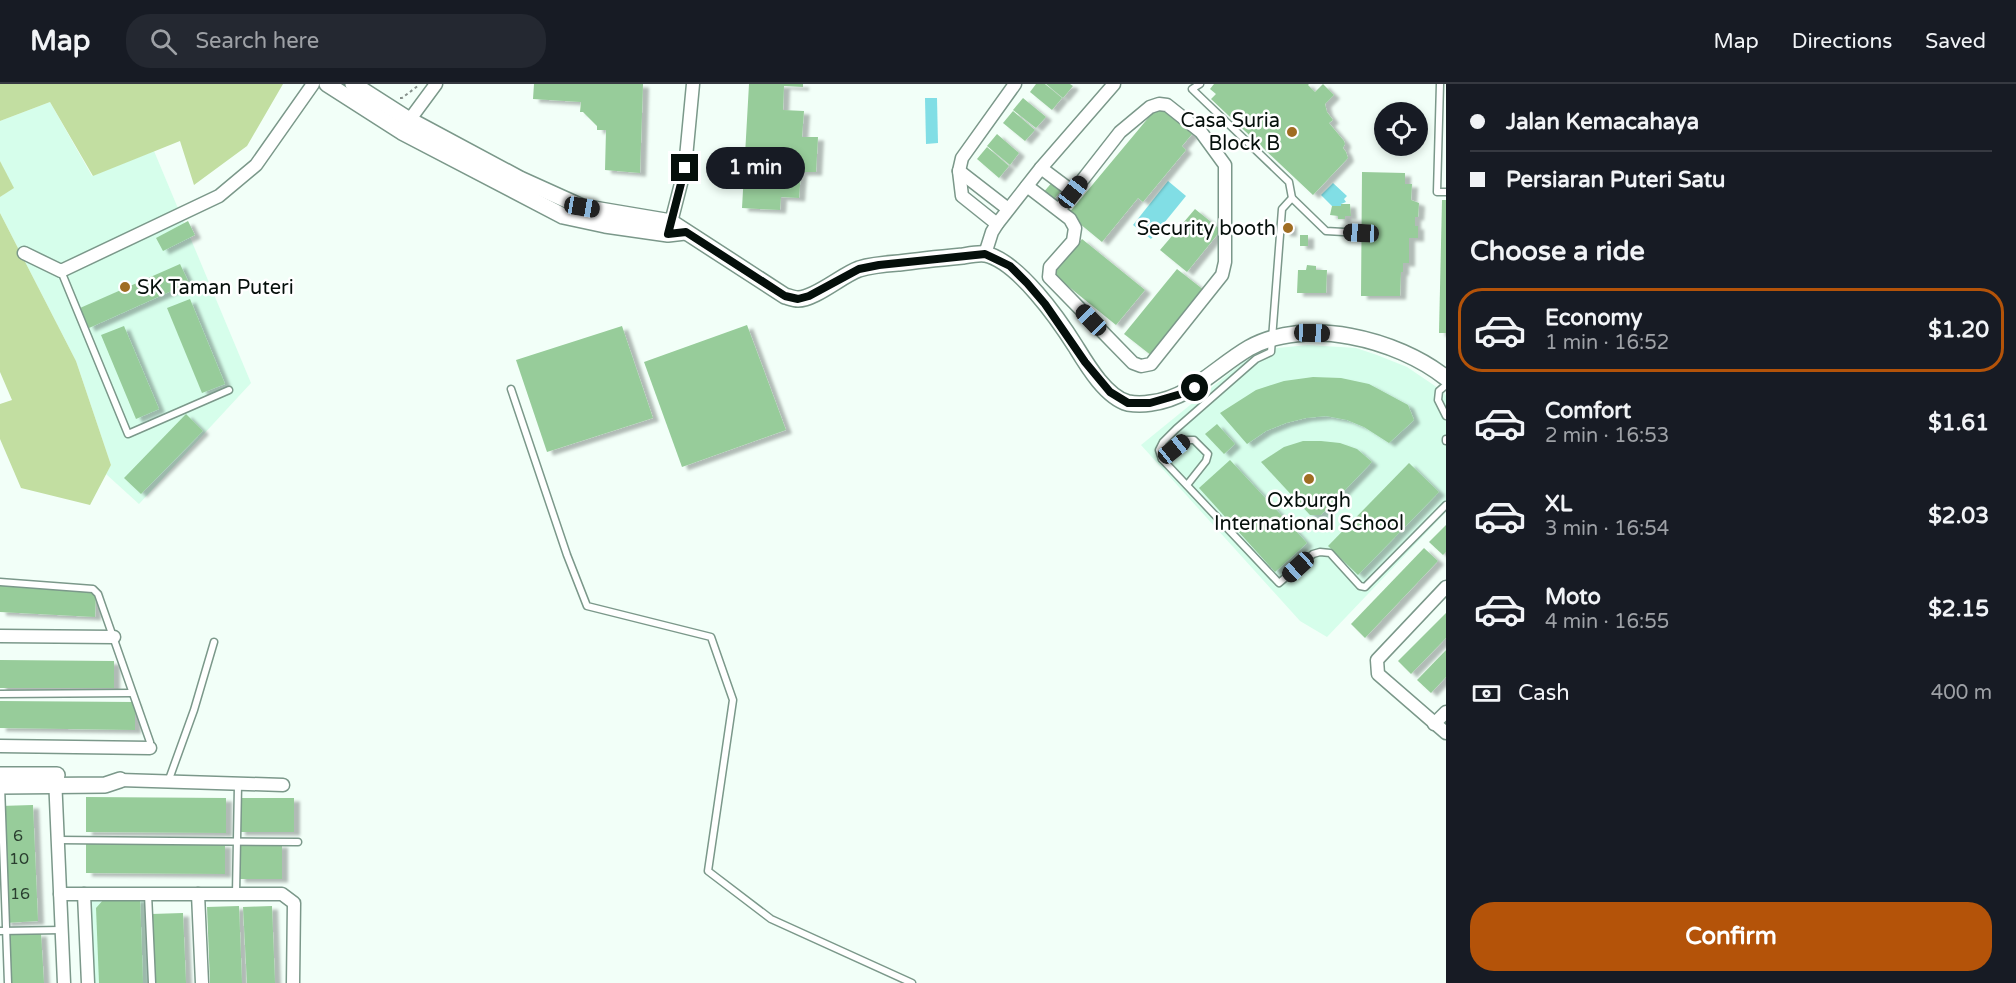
<!DOCTYPE html>
<html lang="en">
<head>
<meta charset="utf-8">
<style>
  :root { --surface:#171b24; --page:#242831; --text:#f1f3f6; --muted:#9ea1a6; --line:#363941; --accent:#b45309 }
  body { margin:0; font-family:"Varela Round",sans-serif; background:var(--page); color:var(--text); height:100vh; display:flex; flex-direction:column; font-size:22px; white-space:nowrap }
  * { box-sizing:border-box; margin:0 }
  p { font-size:20px; color:var(--muted) }
  .icon { flex:none; width:33px; height:33px; fill:none; stroke:currentColor; stroke-width:2; stroke-linecap:round; stroke-linejoin:round }
  .map { position:relative; flex:1; overflow:hidden }
  .details { display:flex; flex-direction:column; background:var(--surface); width:570px }
  .details>* { flex:none }
  .hud { display:grid; align-content:center; height:132px; padding:0 24px; background:var(--surface) }
  .controls { position:absolute; left:1374px; top:18px; display:grid; gap:12px }
  .controls a { display:grid; place-items:center; width:54px; height:54px; border-radius:50%; background:var(--surface); box-shadow:0 3px 9px #0003; font-size:30px }
  .end { position:absolute; width:27px; height:27px; margin:-14px; border:8px solid #050f0b; background:#fff; box-shadow:0 0 0 3px #fff }
  .from { border-radius:50% }
  .bubble { position:absolute; height:42px; border-radius:21px; background:var(--surface); box-shadow:0 3px 9px #0003; font-size:20px; font-weight:800; line-height:42px; text-align:center }
  .car { position:absolute; width:18px; height:36px; margin:-18px -9px; border-radius:8px; box-shadow:0 0 4px 2px #0007; background:linear-gradient(#222 24%,#8ab4d8 0 40%,#222 0 76%,#8ab4d8 0 86%,#222 0) }
  .hud b { display:flex; align-items:center; gap:21px; height:57px; font-size:22px }
  .hud b+b { border-top:2px solid var(--line) }
  .hud i { width:15px; height:15px; background:var(--text) }
  ul { padding:0; list-style:none }
  li { display:flex; align-items:center; gap:18px; height:84px; margin:0 12px 9px; padding:0 12px; border:3px solid transparent; border-radius:24px }
  li div { flex:1 }
  li b { display:block; font-size:22px }
  li em { font-style:normal; font-weight:800 }
  li.on { border-color:var(--accent) }
  li>.icon { width:54px; height:54px; stroke-width:1.5 }
  h2 { padding:0 24px; font-size:27px; line-height:72px }
  .pay { display:flex; align-items:center; gap:15px; height:66px; padding:0 24px; font-size:22px }
  .pay p { margin-inline-start:auto }
  .action { display:flex; gap:12px; margin-top:auto; padding:12px 24px }
  .action a { flex:1; height:69px; border-radius:24px; background:var(--accent); color:#fff; font-size:24px; font-weight:800; line-height:69px; text-align:center }
  header { display:flex; align-items:center; gap:36px; box-sizing:border-box; height:84px; padding:0 30px; background:var(--surface); border-bottom:2px solid var(--line) }
  header strong { font-size:28px }
  nav { display:flex; gap:33px; margin-inline-start:auto; font-size:21px }
  .search { width:420px; height:54px; background:var(--page); display:flex; align-items:center; gap:15px; box-sizing:border-box; padding:0 21px; border-radius:24px; color:var(--muted); font-size:22px }
  main { display:flex; flex:1; min-height:0 }
  .map>svg:first-child { display:block }
  .built { fill:#d6feeb }
  .green { fill:#c2dea1 }
  .water { fill:#81dee5 }
  .building { fill:#97cc9a; filter:url(#shadow) }
  .lines { fill:none; stroke-linecap:round; stroke-linejoin:round }
  .service-casing { stroke:#7b988a; stroke-width:9 }
  .minor-casing { stroke:#7b988a; stroke-width:15 }
  .tertiary-casing { stroke:#7b988a; stroke-width:18 }
  .path { stroke:#85908b; stroke-width:2; stroke-dasharray:3 3; stroke-linecap:butt }
  .service { stroke:#fff; stroke-width:6 }
  .minor { stroke:#fff; stroke-width:12 }
  .tertiary { stroke:#fff; stroke-width:15 }
  .route { stroke:#050f0b; stroke-width:8 }
  .poi-dot { fill:#9f6d22; stroke:#fff; stroke-width:2 }
  .labels { text-anchor:middle; stroke-width:5; stroke-linejoin:round; paint-order:stroke }
  .number-label { font-size:16px; fill:#2a3e2f }
  .poi-label { font-size:20px; fill:#050f0b; stroke:#fff; text-anchor:end }
</style>
</head>
<body>
<header>
<strong>Map</strong>
<div class="search"><svg class="icon" aria-label="search" viewBox="0 0 24 24"><circle cx="10" cy="10" r="6"/><path d="M15 15l6 6"/></svg>Search here</div>
<nav><a>Map</a><a>Directions</a><a>Saved</a></nav>
</header>
<main>
<div class="map">
<svg width="1446" height="899" viewBox="0 0 1446 899">
  <defs>
    <filter id="shadow"><feDropShadow dx="6" dy="3.5" stdDeviation="1.5" flood-color="#0004"/></filter>
  </defs>
  <rect width="100%" height="100%" fill="#f2fff8"/>
  <g class="built">
    <path d="M50,18L92,92L154,67L251,299L139,420L106,390L111,381L76,277L0,129V113L13,104L0,77V37Z"/>
    <path d="M1308,261L1356,264L1377,271L1407,283L1444,308L1446,312V428L1327,553L1300,537L1141,361L1254,269L1267,265Z"/>
    <path d="M89,814L144,815L148,899H92Z"/>
  </g>
  <g class="green">
    <path d="M0,0H283L247,62L194,101L180,57L93,92L50,18L0,37Z"/>
    <path d="M0,77L14,104L0,113Z"/>
    <path d="M0,129L76,277L111,381L90,421L21,404L0,355V320L12,316L0,288Z"/>
  </g>
  <g class="water">
    <path d="M925,14H937L938,59L926,60Z"/>
    <path d="M1168,97L1186,112L1151,155L1133,141Z"/>
    <path d="M1333,99L1347,112L1344,115L1346,118L1341,120V122H1332L1321,111Z"/>
  </g>
  <g class="building">
    <path d="M534,0H643L640,89L605,86L606,46H597V42L583,28H580L581,18L533,15Z"/>
    <path d="M749,0H803V3L784,2L783,26L804,27L802,53H818L816,88H801L799,114L781,113L780,126L742,124Z"/>
    <path d="M1036,0H1045L1062,14L1052,26L1030,8Z"/>
    <path d="M1046,0H1070L1073,2L1063,14Z"/>
    <path d="M1214,0H1309L1308,1L1315,8L1323,0L1334,11L1325,20L1327,28L1333,36L1329,39L1344,57L1345,60L1343,64L1346,68L1348,74L1313,111L1211,15L1216,10L1210,5Z"/>
    <path d="M1023,14L1046,33L1036,44L1013,26Z"/>
    <path d="M1159,21L1193,49L1182,62L1186,66L1143,118L1138,114L1102,158L1068,130Z"/>
    <path d="M1013,27L1035,46L1025,57L1003,39Z"/>
    <path d="M997,50L1019,69L1010,81L987,62Z"/>
    <path d="M987,63L1009,82L999,94L977,75Z"/>
    <path d="M1362,88L1405,89V100H1412L1411,116L1419,119L1418,133H1415V142H1418V154H1409V179H1403V188H1401L1400,212H1361Z"/>
    <path d="M1059,90L1068,98L1047,124L1037,116Z"/>
    <path d="M1442,116H1446V249H1439Z"/>
    <path d="M1341,120H1350L1351,132H1345V135H1338V132L1330,131L1332,122H1341Z"/>
    <path d="M1195,125L1221,146L1187,188L1160,166Z"/>
    <path d="M188,137L195,151L163,167L156,154Z"/>
    <rect x="1284" y="139" width="7" height="10"/>
    <rect x="1300" y="151" width="8" height="11"/>
    <path d="M1082,155L1145,206L1116,241L1053,190Z"/>
    <path d="M180,180L189,199L89,244L80,224Z"/>
    <path d="M1307,181L1316,182V186H1327L1326,209H1297L1298,186H1306Z"/>
    <path d="M1177,185L1205,207L1152,272L1124,250Z"/>
    <path d="M190,215L225,300L202,309L167,224Z"/>
    <path d="M747,241L786,346L682,383L644,278Z"/>
    <path d="M124,242L159,325L136,335L101,251Z"/>
    <path d="M622,242L653,334L547,368L516,276Z"/>
    <path d="M1313,293L1341,294L1369,300L1408,321L1414,336L1389,359L1364,343L1347,336L1326,332L1306,334L1286,339L1266,347L1247,360L1220,329L1256,306L1284,297Z"/>
    <path d="M186,330L203,347L141,410L124,394Z"/>
    <path d="M1217,340L1235,360L1224,370L1205,350Z"/>
    <path d="M1303,357H1321L1340,359L1357,365L1372,378L1321,431H1310L1261,378L1284,363Z"/>
    <path d="M1230,376L1307,459L1275,488L1199,404Z"/>
    <path d="M1409,379L1439,408L1358,491L1328,462Z"/>
    <path d="M1446,441V468L1443,471L1429,458Z"/>
    <path d="M1424,464L1438,477L1365,554L1351,540Z"/>
    <path d="M0,501L96,506L95,533L0,528Z"/>
    <path d="M1446,529V554L1411,590L1398,577Z"/>
    <path d="M1446,566V593L1431,609L1417,596Z"/>
    <path d="M0,576L114,577V604H0Z"/>
    <path d="M0,617L135,618V646L0,644Z"/>
    <path d="M86,713L226,714V749L86,748Z"/>
    <rect x="239" y="714" width="55" height="34"/>
    <path d="M33,721L38,837L5,839L0,722Z"/>
    <path d="M86,758L225,760V790L86,789Z"/>
    <path d="M282,760V795H239L238,761Z"/>
    <path d="M140,814L143,899H99L96,824L104,815Z"/>
    <path d="M239,822L242,899H210L207,823Z"/>
    <path d="M272,822L275,899H247L243,823Z"/>
    <path d="M183,829L186,899H154L151,830Z"/>
    <path d="M41,849L44,899H8L6,851Z"/>
  </g>
  <g class="lines">
    <defs>
      <g id="service">
        <path d="M1200,0L1192,5L1289,98L1292,114L1282,125L1271,268L1256,275L1176,345L1163,358L1159,366L1162,375L1279,499L1313,470L1320,468L1330,469L1360,502L1365,503L1446,421"/>
        <path d="M1440,0L1437,108H1446"/>
        <path d="M1292,114L1326,147L1361,149"/>
        <path d="M61,187L128,350L229,306"/>
        <path d="M1446,301L1439,307L1438,316L1446,332"/>
        <path d="M511,305L567,471L587,522L711,553L733,616L708,787L771,835L912,899"/>
        <path d="M1446,355V357"/>
        <path d="M1162,375L1186,356H1194L1208,370L1206,377L1187,401"/>
        <path d="M0,498L93,505L98,510L150,658V664"/>
        <path d="M0,610L132,609"/>
        <path d="M168,698L194,626L214,558"/>
        <path d="M1,702L8,899"/>
        <path d="M58,756L298,758"/>
        <path d="M148,810L152,899"/>
        <path d="M236,810L238,701"/>
        <path d="M0,847L62,846"/>
      </g>
      <g id="minor">
        <path d="M405,42L436,0"/>
        <path d="M1041,84L1073,108"/>
        <path d="M959,87L1008,125"/>
        <path d="M1027,102L1070,135L1075,144L1073,157L1050,183L1049,193L1133,279L1141,282L1151,280L1222,191L1225,178V81L1201,48L1167,21L1159,20L1150,23L1120,48L1059,126"/>
        <path d="M997,140L962,112L959,87L962,74L1015,0"/>
        <path d="M669,146L685,84L693,0"/>
        <path d="M24,169L61,187L219,112L256,81L313,0"/>
        <path d="M985,170L992,148L997,140L1041,84L1114,0"/>
        <path d="M1446,503L1377,576L1378,590L1446,649"/>
        <path d="M0,552L114,553"/>
        <path d="M1434,640L1446,628"/>
        <path d="M0,662L150,664"/>
        <path d="M55,693L64,899"/>
        <path d="M120,696L283,701"/>
        <path d="M60,810H282L294,819L293,899"/>
        <path d="M84,810L88,899"/>
        <path d="M198,810L202,899"/>
      </g>
      <g id="tertiary">
        <path d="M327,0L402,48L563,132L605,141L668,150L685,148"/>
        <path d="M353,0L408,35L520,95L582,123L671,138L785,212C789,213 794,215 798,215C815,215 842,191 859,185C872,181 886,180 899,179C921,176 942,174 963,172C969,171 979,169 985,170C1018,177 1059,236 1076,263C1087,281 1106,313 1128,319C1134,320 1145,320 1151,319C1191,314 1216,283 1249,264C1306,232 1397,255 1446,294"/>
        <path d="M0,691H57"/>
        <path d="M0,702L105,701L120,696"/>
      </g>
    </defs>
    <use href="#service" class="service-casing"/>
    <use href="#minor" class="minor-casing"/>
    <use href="#tertiary" class="tertiary-casing"/>
    <path class="path" d="M400,14H402L419,1"/>
    <use href="#service" class="service"/>
    <use href="#minor" class="minor"/>
    <use href="#tertiary" class="tertiary"/>
  </g>
  <g class="lines">
    <path class="route" d="M685,84L668,150L686,148L785,212L798,215L809,212L859,185L879,181L985,170L1010,182L1027,199L1045,220L1085,278L1110,308L1128,319H1150L1181,310L1195,304"/>
  </g>
  <g class="poi-dot">
    <circle cx="1292" cy="48" r="6"/>
    <circle cx="1288" cy="144" r="6"/>
    <circle cx="125" cy="203" r="6"/>
    <circle cx="1309" cy="395" r="6"/>
  </g>
  <g class="labels">
    <g class="number-label">
      <text x="18" y="757">6</text>
      <text x="19" y="780">10</text>
      <text x="20" y="815">16</text>
    </g>
    <g class="poi-label">
      <text x="1280" y="43">Casa Suria<tspan x="1280" dy="23">Block B</tspan></text>
      <text x="1276" y="151">Security booth</text>
      <text x="137" y="210" text-anchor="start">SK Taman Puteri</text>
      <text x="1309" y="423" text-anchor="middle">Oxburgh<tspan x="1309" dy="23">International School</tspan></text>
    </g>
  </g>
</svg>
<div class="controls">
<a><svg class="icon" aria-label="locate" viewBox="0 0 24 24"><circle cx="12" cy="12" r="6"/><path d="M12 2v4M12 18v4M2 12h4M18 12h4"/></svg></a>
</div>
<i class="end from" style="left:1195px;top:304px"></i>
<i class="end" style="left:685px;top:84px"></i>
<div class="bubble" style="left:706px;top:63px;width:99px">1 min</div>
<i class="car" style="left:1073px;top:108px;rotate:38deg"></i>
<i class="car" style="left:582px;top:123px;rotate:100deg"></i>
<i class="car" style="left:1361px;top:149px;rotate:273deg"></i>
<i class="car" style="left:1091px;top:236px;rotate:316deg"></i>
<i class="car" style="left:1312px;top:249px;rotate:92deg"></i>
<i class="car" style="left:1174px;top:365px;rotate:51deg"></i>
<i class="car" style="left:1298px;top:483px;rotate:228deg"></i>
</div>
<section class="details">
<div class="hud">
<b><i class="from"></i>Jalan Kemacahaya</b>
<b><i></i>Persiaran Puteri Satu</b>
</div>
<h2>Choose a ride</h2>
<ul>
<li class="on"><svg class="icon" aria-label="car" viewBox="0 0 24 24"><path d="M5 17H2v-5l4-1 3-4h7l3 4 3 1v5h-3M9 17h6M6 11h13"/><circle cx="7" cy="17" r="2"/><circle cx="17" cy="17" r="2"/></svg><div><b>Economy</b><p>1 min · 16:52</p></div><em>$1.20</em></li>
<li><svg class="icon" aria-label="car" viewBox="0 0 24 24"><path d="M5 17H2v-5l4-1 3-4h7l3 4 3 1v5h-3M9 17h6M6 11h13"/><circle cx="7" cy="17" r="2"/><circle cx="17" cy="17" r="2"/></svg><div><b>Comfort</b><p>2 min · 16:53</p></div><em>$1.61</em></li>
<li><svg class="icon" aria-label="car" viewBox="0 0 24 24"><path d="M5 17H2v-5l4-1 3-4h7l3 4 3 1v5h-3M9 17h6M6 11h13"/><circle cx="7" cy="17" r="2"/><circle cx="17" cy="17" r="2"/></svg><div><b>XL</b><p>3 min · 16:54</p></div><em>$2.03</em></li>
<li><svg class="icon" aria-label="car" viewBox="0 0 24 24"><path d="M5 17H2v-5l4-1 3-4h7l3 4 3 1v5h-3M9 17h6M6 11h13"/><circle cx="7" cy="17" r="2"/><circle cx="17" cy="17" r="2"/></svg><div><b>Moto</b><p>4 min · 16:55</p></div><em>$2.15</em></li>
</ul>
<div class="pay"><svg class="icon" aria-label="cash" viewBox="0 0 24 24"><path d="M3 7h18v10H3z"/><circle cx="12" cy="12" r="2"/></svg>Cash<p>400 m</p></div>
<div class="action"><a>Confirm</a></div>
</section>
</main>
</body>
</html>
